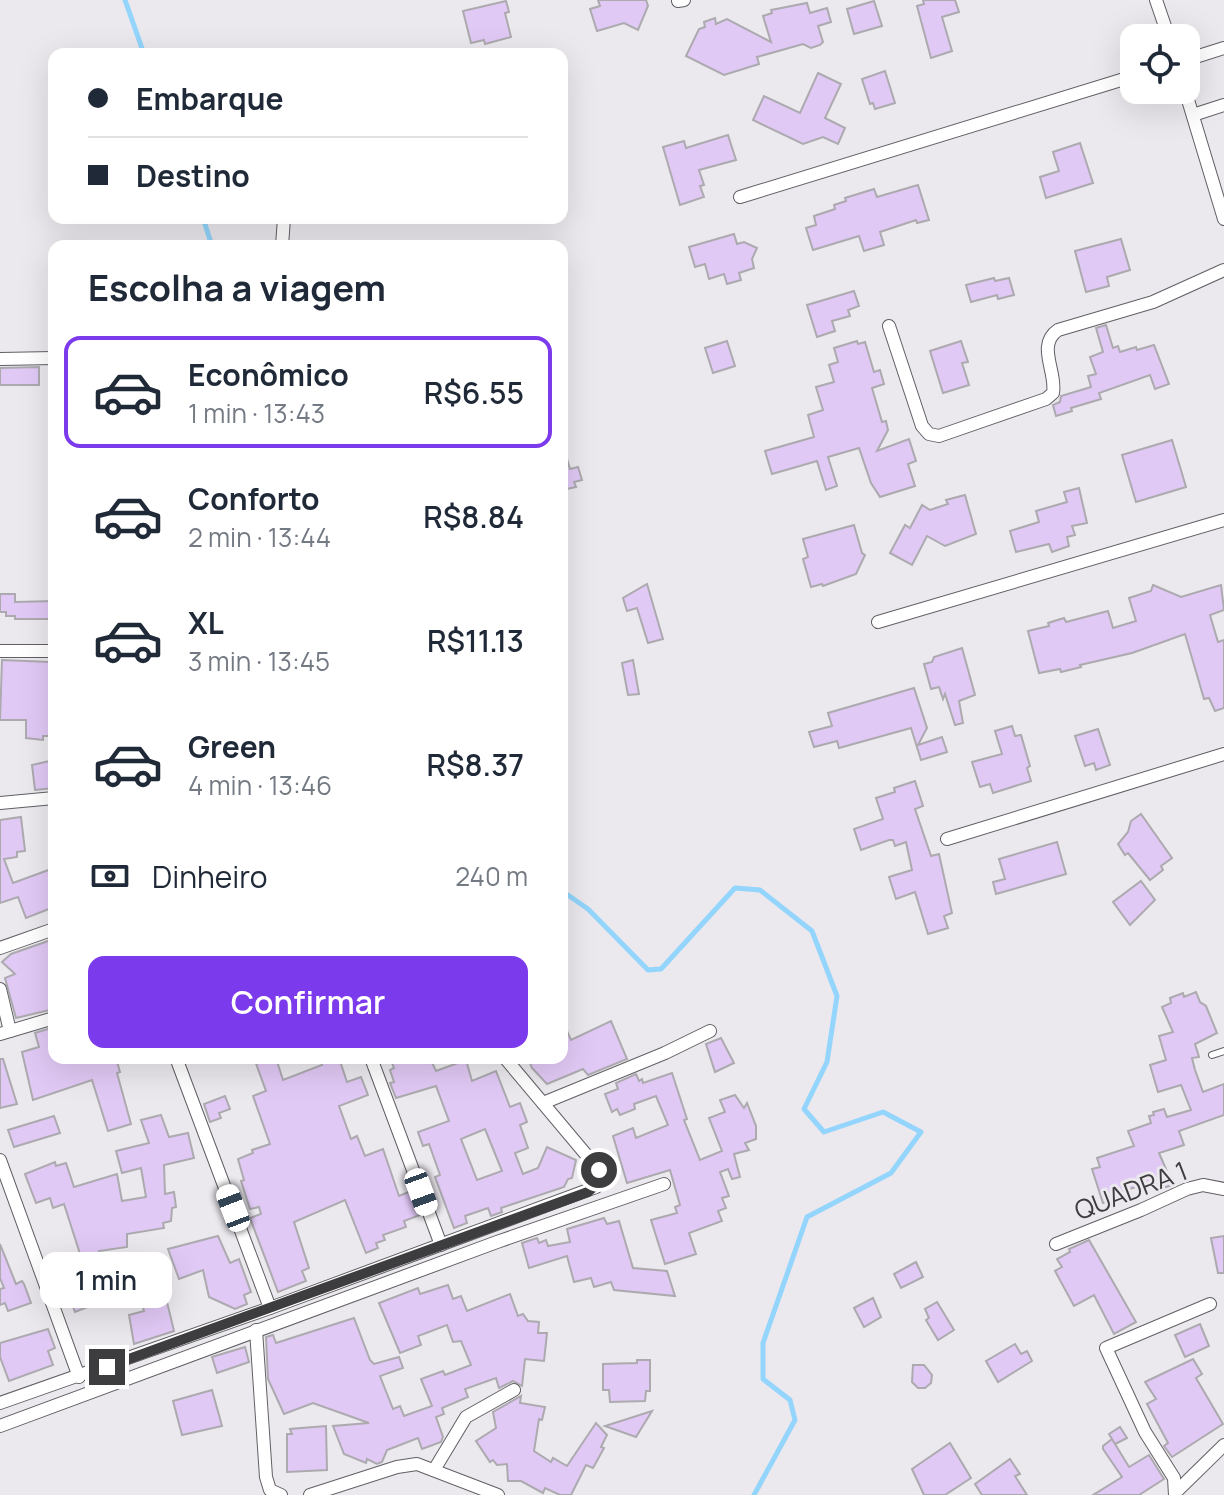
<!DOCTYPE html>
<html lang="pt">
<head>
<meta charset="utf-8">
<style>
  :root { --surface:#fff; --page:#f6f6f7; --text:#1f2937; --muted:#747a83; --line:#e0e1e3; --accent:#7c3aed }
  body { margin:0; font-family:Manrope,sans-serif; background:var(--page); color:var(--text); height:100vh; display:flex; flex-direction:column; font-size:30px; white-space:nowrap }
  * { box-sizing:border-box; margin:0 }
  p { font-size:26px; color:var(--muted) }
  .icon { flex:none; width:44px; height:44px; fill:none; stroke:currentColor; stroke-width:2; stroke-linecap:round; stroke-linejoin:round }
  .map { position:relative; flex:1; overflow:hidden }
  .panel { position:absolute; left:48px; top:240px; width:520px; height:824px; display:flex; flex-direction:column; background:var(--surface); border-radius:16px; box-shadow:0 8px 32px #0002 }
  .panel>* { flex:none }
  .hud { position:absolute; left:48px; top:48px; width:520px; height:176px; border-radius:16px; box-shadow:0 8px 32px #0002; display:grid; align-content:center; height:176px; padding:0 40px; background:var(--surface) }
  .buttons { position:absolute; left:1120px; top:24px; display:grid; gap:16px }
  .buttons a { display:grid; place-items:center; width:80px; height:80px; border-radius:16px; background:var(--surface); box-shadow:0 8px 32px #0002; font-size:40px }
  .end { position:absolute; width:36px; height:36px; margin:-18px; border:10px solid #3d3c3e; background:#fff; box-shadow:0 0 0 4px #fff }
  .from { border-radius:50% }
  .bubble { position:absolute; height:56px; border-radius:16px; background:var(--surface); box-shadow:0 8px 32px #0002; font-size:26px; font-weight:600; line-height:56px; text-align:center }
  .car { position:absolute; width:24px; height:48px; margin:-24px -12px; border-radius:10px; box-shadow:0 0 6px 2px #0007; background:linear-gradient(#fff 24%,#345 0 40%,#fff 0 76%,#345 0 86%,#fff 0) }
  .hud b { display:flex; align-items:center; gap:28px; height:76px; font-size:30px }
  .hud b+b { border-top:2px solid var(--line) }
  .hud i { width:20px; height:20px; background:var(--text) }
  ul { padding:0; list-style:none }
  li { display:flex; align-items:center; gap:24px; height:112px; margin:0 16px 12px; padding:0 24px; border:4px solid transparent; border-radius:16px }
  li div { flex:1 }
  li b { display:block; font-size:30px }
  li em { font-style:normal; font-weight:600 }
  li.selected { border-color:var(--accent) }
  li>.icon { width:72px; height:72px; stroke-width:1.5 }
  h2 { padding:0 40px; font-size:36px; line-height:96px }
  .pay { display:flex; align-items:center; gap:20px; height:88px; padding:0 40px; font-size:30px }
  .pay p { margin-inline-start:auto }
  .action { display:flex; gap:16px; margin-top:auto; padding:16px 40px }
  .action a { flex:1; height:92px; border-radius:16px; background:var(--accent); color:#fff; font-size:32px; font-weight:600; line-height:92px; text-align:center }
  .map>svg:first-child { display:block }
  .lines { fill:none; stroke-linecap:round; stroke-linejoin:round }
  .stream { stroke:#93d5fc; stroke-width:5 }
  .building { fill:#e1c9f5; stroke:#acaaaf; stroke-width:2; fill-rule:evenodd }
  .service-casing { stroke:#615f64; stroke-width:8 }
  .minor-casing { stroke:#615f64; stroke-width:14 }
  .service { stroke:#fff; stroke-width:6 }
  .minor { stroke:#fff; stroke-width:12 }
  .route { stroke:#3d3c3e; stroke-width:10 }
  .labels { text-anchor:middle; stroke-width:6; stroke-linejoin:round; paint-order:stroke }
  .street-label { font-size:26px; fill:#3d3c3e; stroke:#ebe8ee }
</style>
</head>
<body>
<div class="map">
<svg width="1224" height="1495" viewBox="0 0 1224 1495">
  <rect width="100%" height="100%" fill="#ebe8ee"/>
  <g class="lines">
    <g class="stream">
      <path d="M125,0L144,54"/>
      <path d="M203,218L212,246"/>
      <path d="M562,891L588,909L648,970L661,969L735,888L760,890L812,931L837,996L827,1062L804,1109L824,1132L883,1112L921,1132L891,1173L807,1217L763,1343V1379L790,1400L795,1420L754,1495"/>
    </g>
  </g>
  <g class="building">
    <path d="M598,0H646L648,6L638,30L624,23L597,31L590,9L600,6Z"/>
    <path d="M923,0H955L959,12L942,17L952,51L931,58L917,6L924,4Z"/>
    <path d="M506,1L509,12L505,13L511,37L485,44L484,40L471,43L463,11Z"/>
    <path d="M874,1L882,26L854,34L847,9Z"/>
    <path d="M807,3L810,13L827,8L831,22L818,26L823,42L820,45L811,48L803,44L757,57L759,64L724,75L686,56L699,29L705,27L704,22L715,18L716,24L727,19L771,42L763,16L772,13L771,10Z"/>
    <path d="M885,71L895,103L875,109L873,103L870,104L862,79Z"/>
    <path d="M818,73L841,84L825,118L845,128L838,144L823,137L803,144L753,120L764,96L800,113Z"/>
    <path d="M728,135L736,160L699,170L704,185L700,186L704,197L680,205L663,147L684,141L686,148Z"/>
    <path d="M1080,143L1093,183L1046,198L1040,177L1059,171L1053,152Z"/>
    <path d="M918,185L929,220L917,223L916,220L880,232L884,245L864,251L859,236L813,250L806,228L816,225L814,216L835,209L834,205L846,201L845,198L874,189L877,197Z"/>
    <path d="M734,234L737,244L744,242L757,248L752,259L754,268L739,273L741,280L727,284L724,274L709,279L705,264L695,267L689,247Z"/>
    <path d="M1121,239L1130,270L1107,277L1109,286L1086,292L1075,251Z"/>
    <path d="M994,278L995,281L1009,278L1014,295L998,299L997,295L971,302L966,285Z"/>
    <path d="M854,291L859,306L848,310L850,316L832,321L835,331L817,337L807,305Z"/>
    <path d="M1106,325L1113,348L1118,346L1120,352L1136,347L1137,350L1154,345L1169,384L1155,389L1150,375L1099,393L1101,399L1071,408L1072,411L1056,416L1053,405L1060,402L1061,396L1091,387L1088,376L1096,374L1090,357L1103,352L1096,328Z"/>
    <path d="M727,341L735,366L713,373L705,348Z"/>
    <path d="M857,341L858,344L865,342L874,372L880,370L884,384L872,388L882,422L886,421L888,430L877,451L909,439L916,461L908,464L915,486L880,497L871,483L859,448L828,457L837,486L826,490L817,461L772,474L765,451L814,437L808,415L823,410L816,387L834,382L829,365L838,362L834,348Z"/>
    <path d="M961,341L968,362L962,363L969,385L943,393L930,351Z"/>
    <path d="M39,367V385H0V368Z"/>
    <path d="M1172,440L1186,487L1136,502L1122,455Z"/>
    <path d="M562,452H565L570,469L578,467L582,480L574,482L576,487L562,490Z"/>
    <path d="M1079,488L1087,523L1072,526L1075,535L1067,537L1069,546L1052,552L1049,544L1016,552L1010,531L1039,522L1036,511L1067,502L1064,492Z"/>
    <path d="M965,495L976,534L945,546L927,536L912,565L890,553L905,525L910,528L922,505L930,510L948,504L946,500Z"/>
    <path d="M854,525L862,553L865,555L856,574L823,586L822,584L811,587L803,559L808,557L803,539Z"/>
    <path d="M647,584L663,639L648,643L637,608L627,611L623,598Z"/>
    <path d="M1153,585L1181,597L1221,585L1224,610L1210,615L1218,642L1224,640V708L1215,711L1209,698L1204,699L1185,634L1132,653L1080,665L1081,667L1061,672L1060,669L1039,673L1028,631L1049,626L1048,623L1064,618L1066,622L1108,611L1113,628L1136,621L1129,598L1151,591Z"/>
    <path d="M0,594H15V602L54,601V619H15V616H6V612H0Z"/>
    <path d="M962,648L975,695L959,701L963,723L955,725L945,694L943,699L939,687L931,689L924,664L932,662L934,657Z"/>
    <path d="M2,660L50,662V672H54V728H50V736H43V740L26,738V720H0Z"/>
    <path d="M633,660L639,694L628,695L622,663Z"/>
    <path d="M914,688L927,728L918,745L942,737L947,752L921,760L911,728L839,748L837,741L814,747L809,732L832,726L828,713Z"/>
    <path d="M1012,726L1015,736L1021,735L1030,766L1027,768L1031,781L993,793L990,784L980,787L972,762L1002,754L995,731Z"/>
    <path d="M1098,729L1110,765L1096,770L1094,763L1085,766L1075,736Z"/>
    <path d="M54,760V788L35,790L32,765Z"/>
    <path d="M915,781L923,806L915,809L931,856L939,854L952,913L944,916L948,928L928,934L915,892L896,899L889,877L912,870L906,842L895,846L893,840H889L861,850L854,829L883,819L876,798L895,792L894,788Z"/>
    <path d="M1141,814L1172,858L1161,866L1163,870L1150,880L1128,853L1125,855L1118,844L1128,832L1131,821Z"/>
    <path d="M21,817L25,851L17,852V857L4,859L13,883L54,868V907L26,918L18,897L0,903V820Z"/>
    <path d="M1057,842L1066,874L996,894L993,882L1005,879L999,859Z"/>
    <path d="M1141,881L1155,900L1130,925L1113,902Z"/>
    <path d="M54,939V1009L16,1018L5,978L15,974L2,962L11,954Z"/>
    <path d="M1196,992L1200,1002L1206,1006L1217,1033L1195,1044L1199,1057L1192,1058L1195,1070L1203,1092L1224,1084V1115L1179,1131L1184,1145L1159,1153L1173,1185L1158,1189L1156,1181L1123,1191L1125,1196L1103,1203L1092,1169L1100,1167L1097,1158L1134,1146L1128,1131L1151,1123L1149,1116L1154,1115L1153,1112L1164,1109L1167,1117L1191,1110L1181,1085L1158,1092L1150,1065L1166,1060L1159,1036L1173,1032L1162,1007L1171,1003L1170,998L1183,993L1184,997Z"/>
    <path d="M562,1020L571,1040L611,1021L627,1059L588,1075L583,1069L547,1084L532,1068L528,1058H562Z"/>
    <path d="M54,1027V1058H116L120,1072L117,1073L131,1124L108,1131L92,1080L33,1100L22,1052L39,1047L35,1033Z"/>
    <path d="M721,1038L734,1063L715,1072L706,1044Z"/>
    <path d="M254,1058H276L283,1080L322,1065L320,1058H339L347,1082L361,1077L368,1095L339,1106L351,1139L357,1136L365,1156L383,1149L399,1196L411,1191L420,1215L404,1221L406,1227L383,1235L385,1240L376,1243L378,1248L366,1253L345,1200L294,1222L309,1268L302,1271L306,1281L278,1292L250,1218L261,1214L259,1207L250,1209L241,1181L244,1180L238,1159L253,1153L252,1150L270,1144L253,1096L266,1091Z"/>
    <path d="M390,1058H430L436,1071L466,1060L472,1081L496,1071L510,1107L520,1103L527,1122L520,1125L528,1148L515,1153L523,1174L538,1168L547,1147L576,1160L572,1178L568,1179L564,1187L501,1208L502,1212L491,1216L488,1208L465,1216L467,1223L454,1228L435,1177L440,1175L429,1144L423,1146L418,1132L449,1121L436,1086L396,1098L390,1083L394,1082L390,1070L394,1068ZM485,1129L502,1171L477,1180L461,1139Z"/>
    <path d="M0,1059H3L17,1104L0,1108Z"/>
    <path d="M672,1073L687,1119L684,1120L700,1160L722,1151L709,1118L725,1112L720,1100L735,1095L744,1108L747,1103L756,1126V1139L745,1143L749,1150L734,1154L740,1177L732,1179L728,1169L720,1172L729,1196L722,1198L726,1208L718,1211L722,1221L689,1233L696,1254L665,1264L651,1220L677,1213L675,1207L680,1205L670,1170L627,1183L613,1136L633,1128L636,1138L668,1125L656,1096L634,1104L635,1109L620,1115L617,1109L612,1112L605,1094L618,1089L616,1083L636,1074L639,1081L642,1079L643,1083Z"/>
    <path d="M225,1096L230,1109L219,1113L221,1118L210,1122L204,1104Z"/>
    <path d="M161,1115L169,1137L188,1133L194,1158L164,1165L165,1194L174,1192L176,1207L172,1208L171,1221L163,1223L164,1228L127,1234V1247L99,1251L100,1255L82,1260L64,1204L53,1208L50,1198L36,1203L25,1174L55,1162L56,1166L66,1163L74,1187L117,1174L122,1201L146,1197L141,1168L122,1173L116,1151L149,1143L141,1120Z"/>
    <path d="M54,1116L60,1133L14,1147L8,1130Z"/>
    <path d="M604,1218L607,1224L619,1221L633,1268L667,1271L675,1296L614,1290L611,1282L594,1287L591,1278L574,1282L567,1256L529,1268L522,1243L537,1238L539,1243L546,1240L548,1246L570,1242L567,1229Z"/>
    <path d="M218,1236L230,1263L239,1259L251,1292L244,1295L247,1304L235,1309L209,1297L203,1270L179,1279L168,1249Z"/>
    <path d="M1224,1236V1273H1218L1211,1238Z"/>
    <path d="M1089,1240L1136,1322L1114,1334L1094,1295L1074,1306L1055,1271L1062,1267L1057,1259L1070,1252L1069,1249Z"/>
    <path d="M0,1244L16,1284L22,1281L24,1284L31,1303L8,1311L5,1303L0,1305V1289L4,1288L0,1278Z"/>
    <path d="M916,1262L923,1277L901,1288L894,1274Z"/>
    <path d="M92,1268L99,1285L107,1283L113,1297L75,1312L63,1278Z"/>
    <path d="M448,1285L453,1299L461,1296L467,1311L510,1294L518,1316L523,1314L528,1321L539,1322L538,1333H547L544,1361L525,1359L522,1386L513,1381L499,1388L496,1378L465,1389L468,1397L442,1408L444,1414L436,1417L443,1437L441,1442L422,1449L418,1438L387,1450L382,1462L377,1464L367,1459L366,1463L344,1454L333,1426L369,1423L313,1403L284,1414L268,1379L266,1337L273,1335L276,1343L354,1318L370,1360L374,1364L399,1357L403,1368L380,1376L393,1409L400,1406L404,1416L432,1406L421,1379L443,1371L445,1375L471,1365L461,1341L453,1342L447,1325L418,1336L421,1345L400,1353L379,1303L418,1288L420,1294Z"/>
    <path d="M166,1298L174,1331L134,1344L129,1315L144,1311L142,1304Z"/>
    <path d="M873,1298L881,1317L864,1327L854,1308Z"/>
    <path d="M937,1302L954,1330L938,1340L926,1320L929,1318L925,1309Z"/>
    <path d="M1200,1324L1209,1346L1185,1357L1175,1335Z"/>
    <path d="M48,1329L55,1348L48,1351L53,1365L9,1381L0,1357V1343Z"/>
    <path d="M1015,1344L1021,1354L1027,1351L1032,1361L998,1382L986,1361Z"/>
    <path d="M245,1347L249,1362L217,1373L212,1357Z"/>
    <path d="M1193,1359L1202,1374L1196,1378L1223,1424L1172,1457L1164,1446L1168,1443L1147,1404L1156,1399L1145,1382Z"/>
    <path d="M637,1360H650V1391H646L645,1401L610,1402L609,1390H603V1364L637,1363Z"/>
    <path d="M913,1365H924L932,1375L931,1383L925,1388H918L912,1382Z"/>
    <path d="M212,1390L222,1426L182,1435L173,1401Z"/>
    <path d="M521,1396L520,1403L545,1407L542,1420L539,1419L534,1451L551,1462L553,1458L567,1466L596,1423L607,1435L601,1447L604,1448L593,1468L586,1465L571,1495H560L545,1488L543,1493L521,1481H508L507,1464L497,1465L493,1460L490,1462L476,1441L496,1428L493,1412Z"/>
    <path d="M652,1411L636,1437L605,1426Z"/>
    <path d="M326,1426L327,1470L287,1472V1434H292L290,1429Z"/>
    <path d="M1120,1427L1127,1438L1115,1444L1129,1467L1149,1455L1164,1479L1139,1495H1093L1122,1477L1103,1449V1446L1112,1439L1115,1444L1109,1434Z"/>
    <path d="M950,1443L971,1478L945,1495H924L912,1469Z"/>
    <path d="M1010,1459L1020,1474L1015,1476L1027,1495H982L975,1484Z"/>
  </g>
  <g class="lines">
    <defs>
      <path id="service" d="M1212,1055L1224,1051"/>
      <g id="minor">
        <path d="M1156,0L1169,38"/>
        <path d="M678,1L684,0"/>
        <path d="M1186,60L1224,48"/>
        <path d="M1185,90L1224,219"/>
        <path d="M1193,115L1224,105"/>
        <path d="M740,197L1134,76"/>
        <path d="M282,246L284,218"/>
        <path d="M889,326L922,426L929,434L939,436L1046,399L1053,393C1057,372 1036,345 1058,330L1153,302L1224,270"/>
        <path d="M0,359L54,358"/>
        <path d="M878,622L1224,520"/>
        <path d="M0,651H54"/>
        <path d="M0,803L54,798"/>
        <path d="M947,839L1224,754"/>
        <path d="M0,948L54,929"/>
        <path d="M0,989L10,1031"/>
        <path d="M0,1034L54,1018"/>
        <path d="M371,1058L441,1245"/>
        <path d="M178,1063L270,1308"/>
        <path d="M543,1103L665,1053L710,1031"/>
        <path d="M0,1160L79,1377"/>
        <path d="M1056,1244L1141,1210L1187,1189L1203,1185L1224,1189"/>
        <path d="M256,1330L266,1477L270,1490L281,1495"/>
        <path d="M0,1403L270,1308L596,1187L602,1179L599,1170L505,1058"/>
        <path d="M0,1426L497,1242L664,1184"/>
        <path d="M434,1470L466,1417L514,1390"/>
        <path d="M1177,1491L1224,1445"/>
        <path d="M310,1495L397,1467L417,1464L498,1495"/>
        <path d="M1175,1495L1174,1478L1145,1432L1106,1348L1210,1304"/>
      </g>
    </defs>
    <use href="#service" class="service-casing"/>
    <use href="#minor" class="minor-casing"/>
    <use href="#service" class="service"/>
    <use href="#minor" class="minor"/>
  </g>
  <g class="lines">
    <path class="route" d="M107,1367L588,1192L602,1179L599,1170"/>
  </g>
  <g class="labels">
    <g class="street-label">
      <text transform="translate(1131 1191) rotate(-21)" y="9">QUADRA 1</text>
    </g>
  </g>
</svg>
<div class="buttons">
<a><svg class="icon" aria-label="locate" viewBox="0 0 24 24"><circle cx="12" cy="12" r="6"/><path d="M12 2v4M12 18v4M2 12h4M18 12h4"/></svg></a>
</div>
<i class="end from" style="left:599px;top:1170px"></i>
<i class="end" style="left:107px;top:1367px"></i>
<div class="bubble" style="left:40px;top:1252px;width:132px">1 min</div>
<i class="car" style="left:421px;top:1192px;rotate:160deg"></i>
<i class="car" style="left:233px;top:1208px;rotate:339deg"></i>
<div class="hud">
<b><i class="from"></i>Embarque</b>
<b><i></i>Destino</b>
</div>
<section class="panel">
<h2>Escolha a viagem</h2>
<ul>
<li class="selected"><svg class="icon" aria-label="car" viewBox="0 0 24 24"><path d="M5 17H2v-5l4-1 3-4h7l3 4 3 1v5h-3M9 17h6M6 11h13"/><circle cx="7" cy="17" r="2"/><circle cx="17" cy="17" r="2"/></svg><div><b>Econômico</b><p>1 min · 13:43</p></div><em>R$6.55</em></li>
<li><svg class="icon" aria-label="car" viewBox="0 0 24 24"><path d="M5 17H2v-5l4-1 3-4h7l3 4 3 1v5h-3M9 17h6M6 11h13"/><circle cx="7" cy="17" r="2"/><circle cx="17" cy="17" r="2"/></svg><div><b>Conforto</b><p>2 min · 13:44</p></div><em>R$8.84</em></li>
<li><svg class="icon" aria-label="car" viewBox="0 0 24 24"><path d="M5 17H2v-5l4-1 3-4h7l3 4 3 1v5h-3M9 17h6M6 11h13"/><circle cx="7" cy="17" r="2"/><circle cx="17" cy="17" r="2"/></svg><div><b>XL</b><p>3 min · 13:45</p></div><em>R$11.13</em></li>
<li><svg class="icon" aria-label="car" viewBox="0 0 24 24"><path d="M5 17H2v-5l4-1 3-4h7l3 4 3 1v5h-3M9 17h6M6 11h13"/><circle cx="7" cy="17" r="2"/><circle cx="17" cy="17" r="2"/></svg><div><b>Green</b><p>4 min · 13:46</p></div><em>R$8.37</em></li>
</ul>
<div class="pay"><svg class="icon" aria-label="cash" viewBox="0 0 24 24"><path d="M3 7h18v10H3z"/><circle cx="12" cy="12" r="2"/></svg>Dinheiro<p>240 m</p></div>
<div class="action"><a>Confirmar</a></div>
</section>
</div>
</body>
</html>
